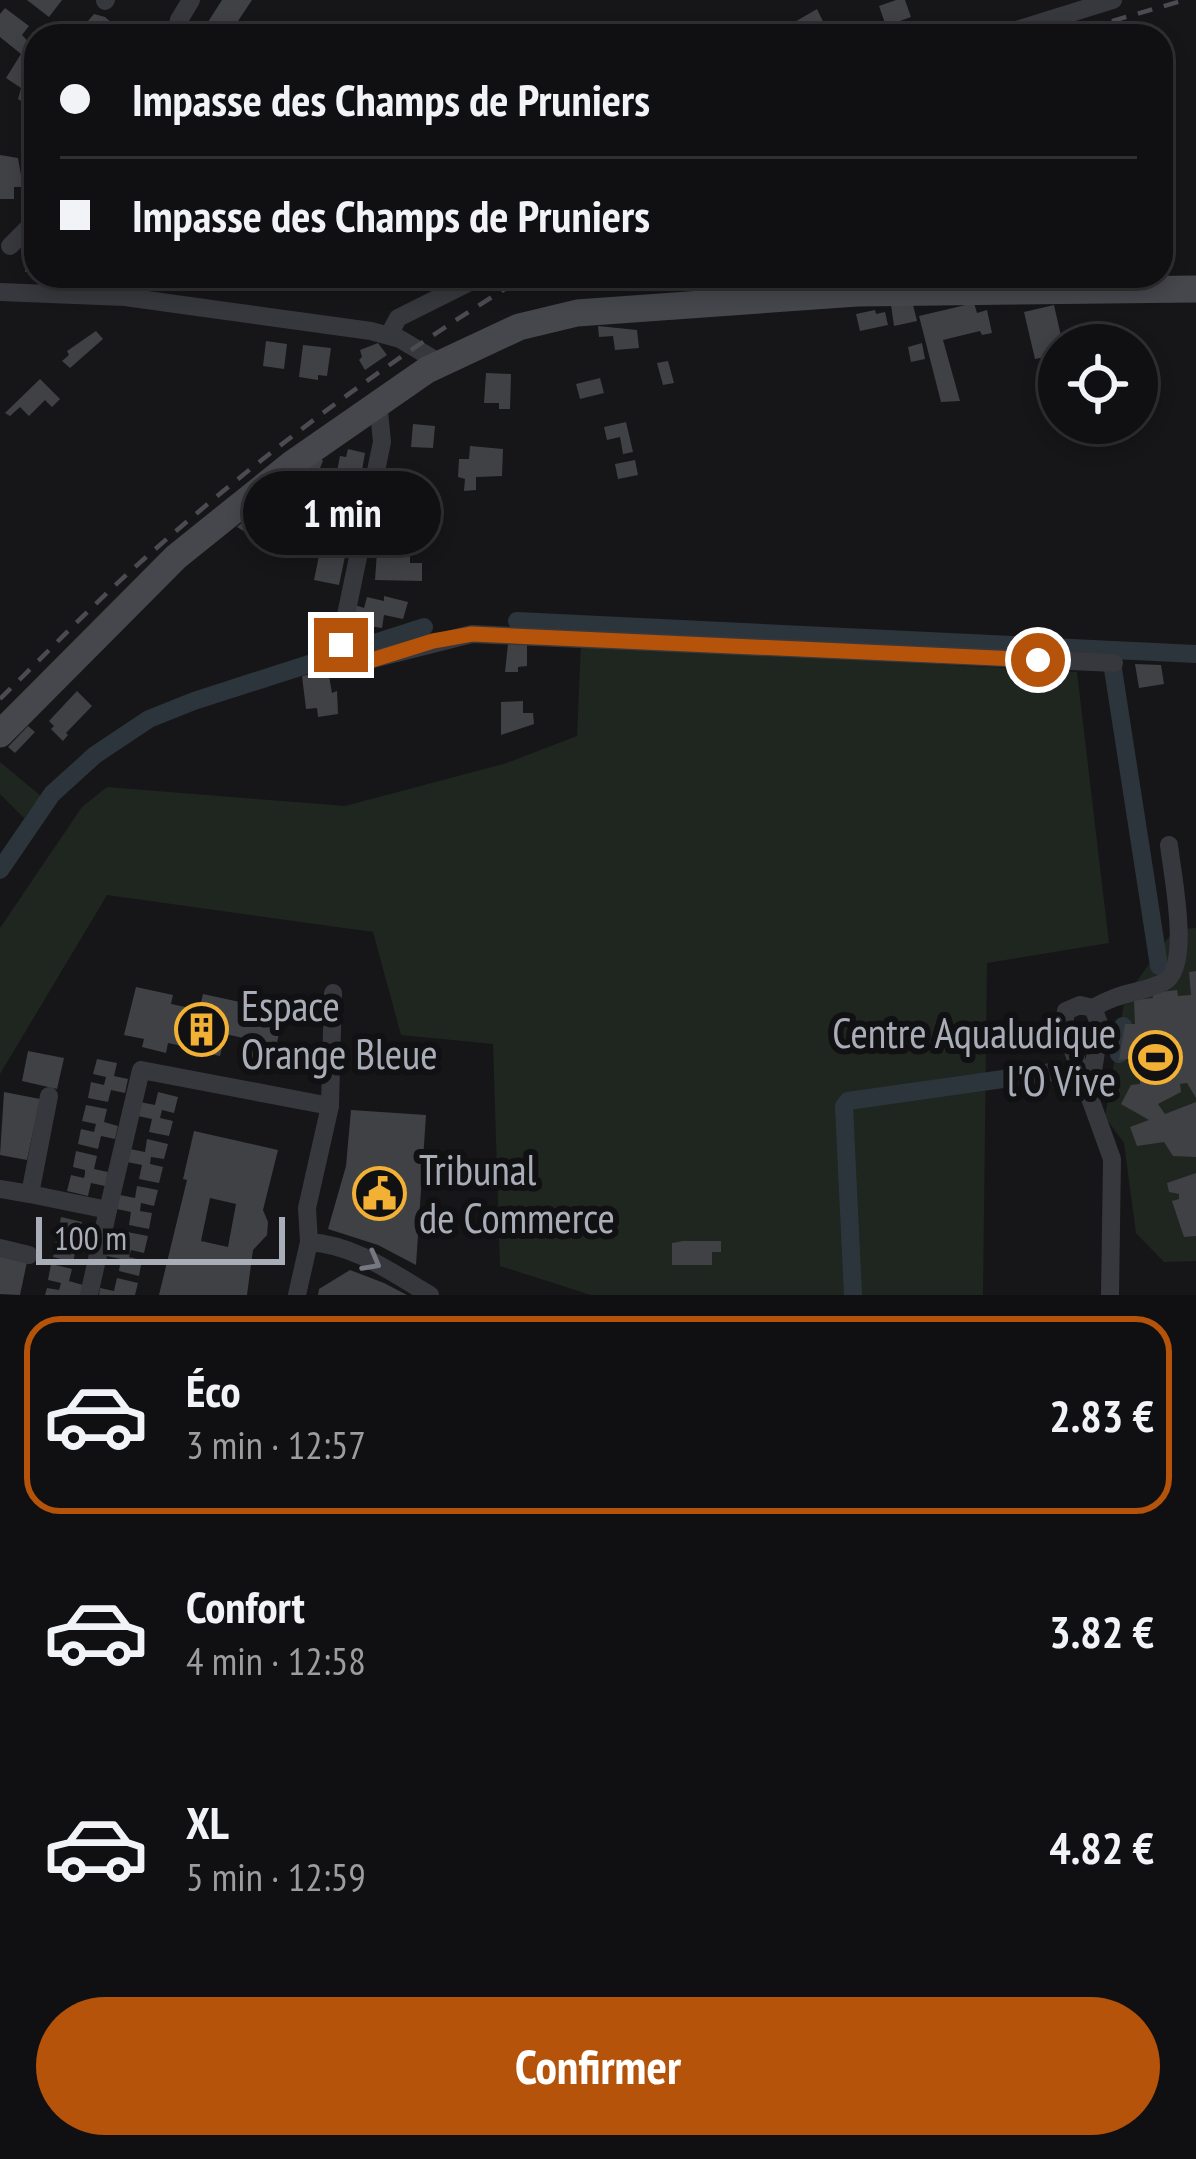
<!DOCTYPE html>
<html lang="fr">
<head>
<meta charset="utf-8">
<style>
  :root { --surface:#101012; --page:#19191b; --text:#f1f3f6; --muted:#9c9d9f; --line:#303032; --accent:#b45309 }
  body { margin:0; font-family:"PT Sans Narrow",sans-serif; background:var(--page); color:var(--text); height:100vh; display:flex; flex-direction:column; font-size:45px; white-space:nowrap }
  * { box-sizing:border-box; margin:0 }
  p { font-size:39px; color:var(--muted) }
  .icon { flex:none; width:66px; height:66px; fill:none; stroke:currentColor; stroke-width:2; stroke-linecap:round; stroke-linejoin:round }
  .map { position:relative; height:1295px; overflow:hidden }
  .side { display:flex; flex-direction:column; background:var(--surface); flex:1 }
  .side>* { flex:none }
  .guide { position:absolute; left:24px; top:24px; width:1149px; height:264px; border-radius:36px; box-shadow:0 6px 18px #0003,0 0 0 3px var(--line); display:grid; align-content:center; height:264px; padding:0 36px; background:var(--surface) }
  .controls { position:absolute; left:1038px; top:324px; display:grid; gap:24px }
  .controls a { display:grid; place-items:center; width:120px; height:120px; border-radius:50%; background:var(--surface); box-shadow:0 6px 18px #0003,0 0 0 3px var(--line); font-size:60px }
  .scale { position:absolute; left:36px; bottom:30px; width:249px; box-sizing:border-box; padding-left:12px; border:6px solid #a8adb8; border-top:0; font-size:33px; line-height:42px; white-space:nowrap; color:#a8adb8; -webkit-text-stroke:9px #111113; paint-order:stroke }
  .end { position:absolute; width:54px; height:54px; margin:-27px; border:15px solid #b45309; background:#fff; box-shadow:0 0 0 6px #fff }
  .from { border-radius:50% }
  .bubble { position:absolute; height:84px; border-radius:42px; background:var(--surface); box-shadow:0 6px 18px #0003,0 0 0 3px var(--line); font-size:39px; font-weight:800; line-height:84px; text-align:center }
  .guide b { display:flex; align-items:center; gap:42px; height:114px; font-size:45px }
  .guide b+b { border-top:3px solid var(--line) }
  .guide i { width:30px; height:30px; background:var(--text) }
  ul { padding:21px 0 0; list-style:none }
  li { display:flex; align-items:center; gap:36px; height:198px; margin:0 24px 18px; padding:0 12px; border:6px solid transparent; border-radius:36px }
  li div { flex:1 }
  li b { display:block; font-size:45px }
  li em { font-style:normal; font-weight:800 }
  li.active { border-color:var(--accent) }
  li>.icon { width:108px; height:108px; stroke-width:1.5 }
  .primary-button { display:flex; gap:24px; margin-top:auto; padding:24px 36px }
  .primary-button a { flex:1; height:138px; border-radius:72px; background:var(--accent); color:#fff; font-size:48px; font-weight:800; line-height:138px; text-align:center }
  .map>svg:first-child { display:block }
  .green { fill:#1e261f }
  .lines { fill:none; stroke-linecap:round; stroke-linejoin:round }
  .canal { stroke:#2c353c; stroke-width:18 }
  .building { fill:#404145; fill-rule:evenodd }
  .street { stroke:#37383d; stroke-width:18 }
  .secondary { stroke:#45474d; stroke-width:27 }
  .rail { stroke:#4a4c52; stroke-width:4.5; stroke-dasharray:15 12; stroke-linecap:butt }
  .oneway { stroke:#757881 }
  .route { stroke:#b45309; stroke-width:15 }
  .labels { text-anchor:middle; stroke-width:12; stroke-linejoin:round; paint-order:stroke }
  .poi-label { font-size:42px; fill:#a8adb8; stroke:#111113; text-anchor:start }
</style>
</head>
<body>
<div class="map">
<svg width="1196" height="1295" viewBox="0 0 1196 1295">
  <rect width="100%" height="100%" fill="#161618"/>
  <g class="green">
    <path d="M581,644L1077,672L1109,943L987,963L983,1295H591L500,1266L493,1044L401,1035L373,932L107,895L0,1074V928L82,807L107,787L345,806L507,763L577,736Z"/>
    <path d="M0,762L41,796L24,818L0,794Z"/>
    <path d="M1196,928V1261L1164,1262L1136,1233L1124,1143L1105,1117L1125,997L1174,930Z"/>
  </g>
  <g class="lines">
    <g class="canal">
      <path d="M517,621L1196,654"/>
      <path d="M1113,669L1159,966"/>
      <path d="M0,870L52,794L95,755L149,719L194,701L424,627"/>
      <path d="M1119,1054L1123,1026"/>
      <path d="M853,1295L844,1106L848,1101L1052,1072"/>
    </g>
  </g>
  <g class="building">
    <path d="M27,0H62L49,17Z"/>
    <path d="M222,0H252L228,36H199Z"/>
    <path d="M896,0H905L911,17L886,26L879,6Z"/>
    <path d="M5,8L29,26L22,35L36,50V110L18,99L21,88L6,78L21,54L0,37V14Z"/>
    <path d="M817,9L830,36H769L793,23Z"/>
    <path d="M94,14L105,17L120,30L117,33L120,36H90L81,29Z"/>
    <path d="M0,155L18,158L23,187H14V199H0Z"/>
    <path d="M32,245H36V272H25L26,252H31Z"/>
    <path d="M974,303L977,313L987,310L992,333L982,335L980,331L943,340L960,401L941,402L919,316Z"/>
    <path d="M891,305H913L917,321L894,326Z"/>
    <path d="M1054,305L1063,345H1059V354L1035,359L1024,312Z"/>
    <path d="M875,310L876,314L885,312L888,325L860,331L856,314Z"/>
    <path d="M598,326L637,330L639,348L615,350L613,336L599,337Z"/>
    <path d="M96,331L103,339L70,368L62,361L69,355L67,351Z"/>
    <path d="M266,341L287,344L284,369L263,366Z"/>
    <path d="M378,343L387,355L365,370L359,360L362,357L360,350Z"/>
    <path d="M922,343L925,359L911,362L908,347Z"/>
    <path d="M303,345L331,348L327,376L318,375V380L299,377Z"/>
    <path d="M668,361L674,383L663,385L657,363Z"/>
    <path d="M486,373L511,374L510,409H499V403H484Z"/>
    <path d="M600,378L604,393L580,399L576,384Z"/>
    <path d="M40,379L60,399L52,407L45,400L29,416L20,407L10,416L5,413Z"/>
    <path d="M626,422L633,452L623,454L620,437L607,440L604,427Z"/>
    <path d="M413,424L435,426L433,448L411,447Z"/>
    <path d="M470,446L503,449L502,476L476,477V490L464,491L465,479L458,477L459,459H469Z"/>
    <path d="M348,449L365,453L360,482L349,481L347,490L353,491L346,528L328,524L327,517L330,487H334L340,456L346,457Z"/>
    <path d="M320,457L323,461L315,480L282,505L273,493Z"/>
    <path d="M635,460L638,475L618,479L615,464Z"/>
    <path d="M390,488L410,489L409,531L388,530Z"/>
    <path d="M267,501L282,521L263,537L259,533L253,537L237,527Z"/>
    <path d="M303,516L316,520L308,555L291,550Z"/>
    <path d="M322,541L347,547L339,585L314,580Z"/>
    <path d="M377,552L410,554V563H422V581L375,580Z"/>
    <path d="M384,596L408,602L403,619L384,615L382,628L349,623L355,605L364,608L367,597L384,601Z"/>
    <path d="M508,644L527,645V666L518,667V672H505Z"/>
    <path d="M1135,664L1161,665L1164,684L1139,688Z"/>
    <path d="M328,670L332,693L337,691L338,714L318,717L317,708L306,709L302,676Z"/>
    <path d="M77,691L92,706L66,733L68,735L63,741L51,729L54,726L49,721Z"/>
    <path d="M523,701V713H533L534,724L501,735V702Z"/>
    <path d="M28,726L35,732L15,753L8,747Z"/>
    <path d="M1196,971V1098L1187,1083L1180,1084L1181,1092L1158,1104L1165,1114L1196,1102V1157L1173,1156L1164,1142L1137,1146L1130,1127L1149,1120L1121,1104L1131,1085L1140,1084L1138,1058L1119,1060L1125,1024H1135L1134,1000L1153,998L1152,993L1177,990L1178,996L1191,995L1189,972Z"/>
    <path d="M136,987L173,995L171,1004L195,1009L194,1015H198L203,994L290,1013L287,1026L281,1025L277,1042L283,1043L278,1069L248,1062L253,1040L225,1034L220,1056L190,1050L192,1041H189L187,1047L168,1043L166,1053L142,1047L144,1039L124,1035Z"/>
    <path d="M28,1051L64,1058L57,1089L22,1081Z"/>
    <path d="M97,1059L117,1063L114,1076L128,1079L125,1093L111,1090L108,1102L88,1098L91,1082L104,1085L106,1077L93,1074Z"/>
    <path d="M4,1092L40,1099L27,1160L0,1155Z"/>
    <path d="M158,1092L178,1097L174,1113L162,1110L160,1118L173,1121L169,1136L149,1132L152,1119L138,1116L140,1102L155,1105Z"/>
    <path d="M86,1105L107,1109L104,1122L118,1126L115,1139L101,1136L98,1149L78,1144L81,1129L94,1132L96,1124L82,1121Z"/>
    <path d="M351,1110L426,1115L416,1265L378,1245L328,1229L346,1166Z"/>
    <path d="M194,1131L278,1150L263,1210L268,1222L267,1235L253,1250L247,1295H159L187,1180L183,1179ZM210,1198L236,1204L228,1247L201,1241Z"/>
    <path d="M147,1139L168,1144L164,1159L151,1157L150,1164L163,1167L159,1183L139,1179L142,1165L127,1162L130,1149L145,1152Z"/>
    <path d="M76,1151L97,1156L94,1169L108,1172L105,1186L91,1183L88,1196L67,1191L71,1175L84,1178L85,1174V1170L73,1167Z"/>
    <path d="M1196,1173V1236L1184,1237L1172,1201L1179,1199V1194L1169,1192L1167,1183Z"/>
    <path d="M137,1186L158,1190L154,1206L141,1203L140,1211L152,1213L149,1229L129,1225L131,1212L117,1209L120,1195L135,1198Z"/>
    <path d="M61,1217L82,1222L79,1235L93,1238L90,1252L76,1249L73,1262L53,1257L56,1241L69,1244L70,1240V1236L58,1233Z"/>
    <path d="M127,1232L148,1236L144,1253L131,1250L129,1257L142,1260L139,1276L119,1271L121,1259L107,1256L110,1242L124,1245Z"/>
    <path d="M683,1241H721V1252H712V1265H672V1243Z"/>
    <path d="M0,1256L27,1262L20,1295L0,1294Z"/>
    <path d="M51,1264L72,1269L69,1281L83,1285L81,1295H45L47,1288L59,1290L61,1283L48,1280Z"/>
    <path d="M350,1270L384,1283L407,1295H318L319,1289Z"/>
    <path d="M117,1278L138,1283L135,1295H99L100,1288L114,1291Z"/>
  </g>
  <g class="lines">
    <g class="street">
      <path d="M105,1L106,0"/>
      <path d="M175,36L179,20L191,0"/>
      <path d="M997,36L1113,0"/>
      <path d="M10,246L36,220"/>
      <path d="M0,292L125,297L371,331L400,339L440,363"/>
      <path d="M389,335L398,318L482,276"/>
      <path d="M378,401L382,442L341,639L349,665L472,634L1114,663"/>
      <path d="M1093,1008C1121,991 1140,994 1164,982C1192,968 1172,873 1169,845"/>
      <path d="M1090,1090L1100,1026L1093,1008L1080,1005L1066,1011L1064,1026L1112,1159L1110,1295"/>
      <path d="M49,1096L30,1194L108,1210L141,1070L330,1106"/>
      <path d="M0,1189L30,1194"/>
      <path d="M309,1242C355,1245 391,1272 430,1295"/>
      <path d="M0,1248L29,1255"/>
      <path d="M89,1295L108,1210"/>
      <path d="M297,1295L309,1242L307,1208L330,1106L333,993"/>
    </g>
    <path class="secondary" d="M0,734L176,557L293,463L427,370L519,327L577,313L857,293L1196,289"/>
    <g class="rail">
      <path d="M1060,36L1185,0"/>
      <path d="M0,699C48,652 94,603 144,559C263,453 391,358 526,276"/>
    </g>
  </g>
  <defs><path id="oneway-chevron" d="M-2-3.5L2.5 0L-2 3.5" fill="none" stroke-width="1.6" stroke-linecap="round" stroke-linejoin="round" transform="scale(3)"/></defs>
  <use class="oneway" href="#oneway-chevron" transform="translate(372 1262) rotate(29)"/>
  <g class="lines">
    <path class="route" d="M341,645L346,662L353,666L433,641L472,634L1038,660"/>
  </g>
  <defs>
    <symbol id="building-ring" viewBox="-11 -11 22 22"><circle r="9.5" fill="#111113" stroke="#f2b134" stroke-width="1.5"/><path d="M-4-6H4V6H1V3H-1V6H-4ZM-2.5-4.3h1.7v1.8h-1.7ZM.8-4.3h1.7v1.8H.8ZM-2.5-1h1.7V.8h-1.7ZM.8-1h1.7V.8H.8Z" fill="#f2b134"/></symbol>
    <symbol id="stadium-ring" viewBox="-11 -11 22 22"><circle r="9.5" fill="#111113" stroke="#f2b134" stroke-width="1.5"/><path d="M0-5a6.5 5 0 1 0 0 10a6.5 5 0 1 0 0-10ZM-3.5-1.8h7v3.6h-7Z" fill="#f2b134"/></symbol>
    <symbol id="civic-ring" viewBox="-11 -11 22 22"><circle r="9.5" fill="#111113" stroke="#f2b134" stroke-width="1.5"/><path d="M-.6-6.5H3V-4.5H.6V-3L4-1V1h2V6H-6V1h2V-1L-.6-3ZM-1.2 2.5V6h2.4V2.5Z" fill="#f2b134"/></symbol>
  </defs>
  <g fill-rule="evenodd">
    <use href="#building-ring" x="172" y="1000" width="59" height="59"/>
    <use href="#stadium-ring" x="1126" y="1028" width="59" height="59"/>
    <use href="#civic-ring" x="350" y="1164" width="59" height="59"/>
  </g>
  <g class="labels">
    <g class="poi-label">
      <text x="241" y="1021">Espace<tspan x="241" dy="48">Orange Bleue</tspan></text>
      <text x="1116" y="1048" text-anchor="end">Centre Aqualudique<tspan x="1116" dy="48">l'O Vive</tspan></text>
      <text x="419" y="1185">Tribunal<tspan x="419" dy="48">de Commerce</tspan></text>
    </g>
  </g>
</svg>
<div class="controls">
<a><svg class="icon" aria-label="locate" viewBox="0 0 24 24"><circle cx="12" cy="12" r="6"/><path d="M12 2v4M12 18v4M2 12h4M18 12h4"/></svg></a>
</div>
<div class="scale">100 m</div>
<i class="end from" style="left:1038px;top:660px"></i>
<i class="end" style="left:341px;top:645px"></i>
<div class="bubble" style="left:243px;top:471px;width:198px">1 min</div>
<div class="guide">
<b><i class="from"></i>Impasse des Champs de Pruniers</b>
<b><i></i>Impasse des Champs de Pruniers</b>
</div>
</div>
<section class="side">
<ul>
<li class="active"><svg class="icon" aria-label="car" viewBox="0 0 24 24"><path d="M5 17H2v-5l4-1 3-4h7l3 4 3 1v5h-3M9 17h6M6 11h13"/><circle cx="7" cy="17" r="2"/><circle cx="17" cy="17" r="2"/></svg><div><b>Éco</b><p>3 min · 12:57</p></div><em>2.83 €</em></li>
<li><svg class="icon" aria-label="car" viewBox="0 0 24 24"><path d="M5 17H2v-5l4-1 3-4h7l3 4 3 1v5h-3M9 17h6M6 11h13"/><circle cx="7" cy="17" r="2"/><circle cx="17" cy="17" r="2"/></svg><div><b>Confort</b><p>4 min · 12:58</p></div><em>3.82 €</em></li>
<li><svg class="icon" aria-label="car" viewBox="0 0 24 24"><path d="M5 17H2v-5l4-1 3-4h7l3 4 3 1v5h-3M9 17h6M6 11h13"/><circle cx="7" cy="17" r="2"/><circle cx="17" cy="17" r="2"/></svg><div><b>XL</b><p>5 min · 12:59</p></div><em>4.82 €</em></li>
</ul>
<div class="primary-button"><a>Confirmer</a></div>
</section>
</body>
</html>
